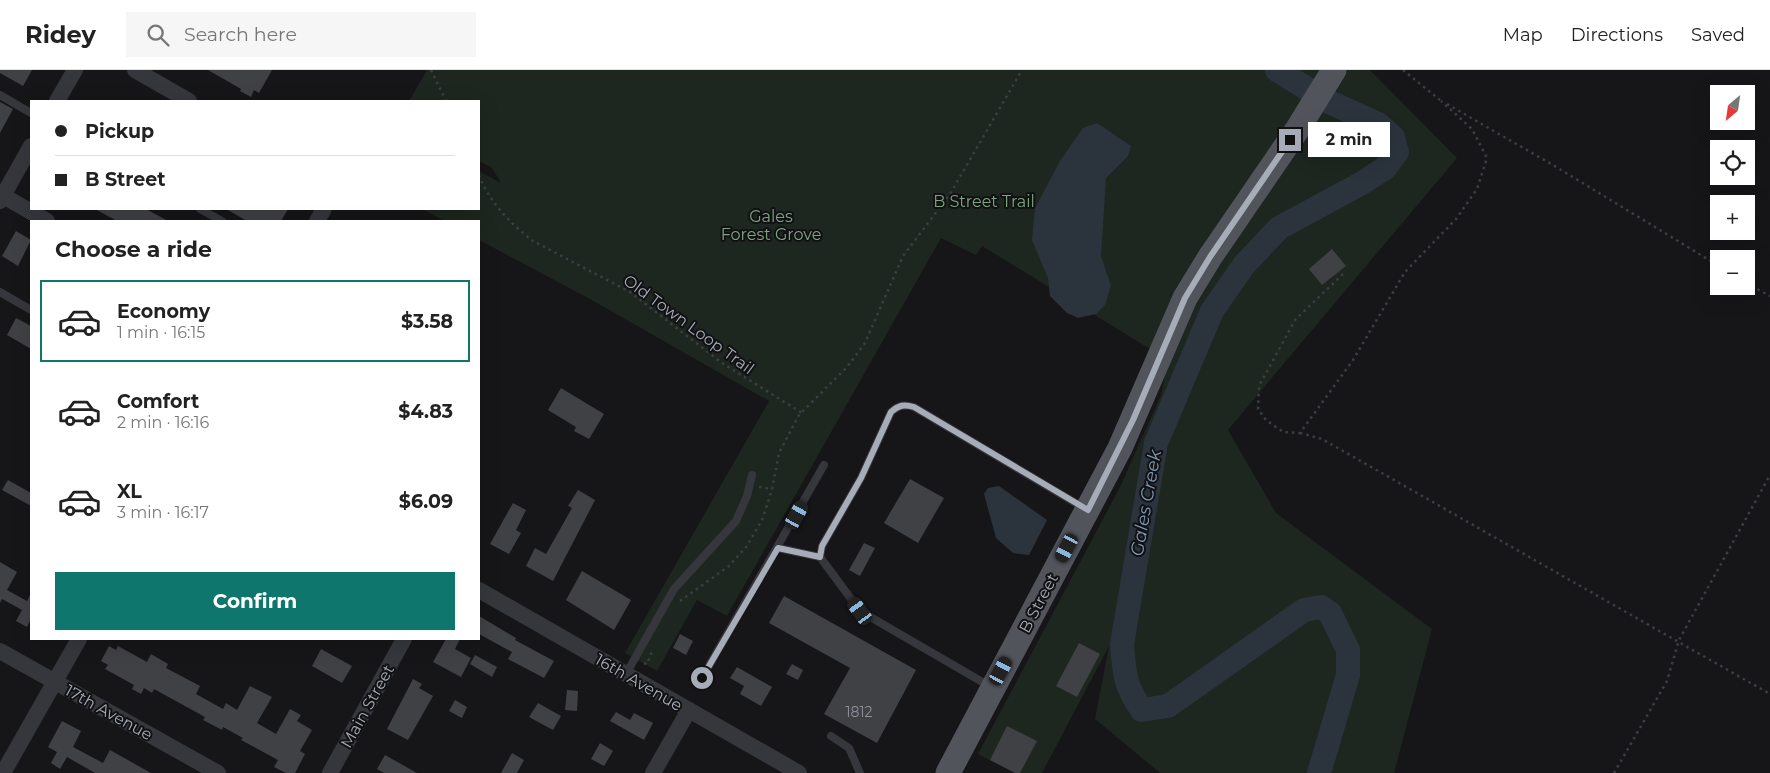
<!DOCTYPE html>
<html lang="en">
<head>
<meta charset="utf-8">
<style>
  :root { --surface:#fff; --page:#f6f6f6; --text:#222; --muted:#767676; --line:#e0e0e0; --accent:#0f766e }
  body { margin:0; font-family:Montserrat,sans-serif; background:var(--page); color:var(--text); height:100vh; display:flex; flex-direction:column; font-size:19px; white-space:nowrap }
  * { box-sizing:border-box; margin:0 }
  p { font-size:16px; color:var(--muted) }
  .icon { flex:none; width:28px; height:28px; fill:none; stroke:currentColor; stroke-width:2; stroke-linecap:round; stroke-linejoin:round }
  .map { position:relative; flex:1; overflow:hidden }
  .drawer { position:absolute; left:30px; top:150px; width:450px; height:420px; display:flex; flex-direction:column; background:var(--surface); border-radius:0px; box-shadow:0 5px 20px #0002 }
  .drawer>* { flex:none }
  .banner { position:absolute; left:30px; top:30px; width:450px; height:110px; border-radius:0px; box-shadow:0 5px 20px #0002; display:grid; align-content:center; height:110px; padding:0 25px; background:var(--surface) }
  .needle { width:32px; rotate:209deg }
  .tools { position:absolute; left:1710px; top:15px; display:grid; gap:10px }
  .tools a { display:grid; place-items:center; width:45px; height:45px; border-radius:0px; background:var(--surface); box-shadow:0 5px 20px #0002; font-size:25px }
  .end { position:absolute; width:22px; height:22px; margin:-11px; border:6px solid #a7acb9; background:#111; box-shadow:0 0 0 2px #111 }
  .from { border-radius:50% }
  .bubble { position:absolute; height:35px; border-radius:0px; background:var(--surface); box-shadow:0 5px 20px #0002; font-size:16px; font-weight:700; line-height:35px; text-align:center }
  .car { position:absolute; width:15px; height:30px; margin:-15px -8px; border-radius:6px; box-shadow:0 0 4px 1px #0007; background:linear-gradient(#222 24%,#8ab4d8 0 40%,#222 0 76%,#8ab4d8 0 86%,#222 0) }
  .banner b { display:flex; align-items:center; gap:18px; height:48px; font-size:19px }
  .banner b+b { border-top:1px solid var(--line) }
  .banner i { width:12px; height:12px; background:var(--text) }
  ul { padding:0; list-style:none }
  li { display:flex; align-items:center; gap:15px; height:82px; margin:0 10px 8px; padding:0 15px; border:2px solid transparent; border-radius:0px }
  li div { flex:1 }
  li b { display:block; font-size:19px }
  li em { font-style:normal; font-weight:700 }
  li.current { border-color:var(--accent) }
  li>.icon { width:45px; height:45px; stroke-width:1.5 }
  h2 { padding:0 25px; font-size:22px; line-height:60px }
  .cta { display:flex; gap:10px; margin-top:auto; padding:10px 25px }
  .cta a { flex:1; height:58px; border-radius:0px; background:var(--accent); color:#fff; font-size:20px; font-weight:700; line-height:58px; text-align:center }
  header { display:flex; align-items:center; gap:30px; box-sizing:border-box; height:70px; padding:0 25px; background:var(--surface); border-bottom:1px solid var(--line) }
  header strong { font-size:24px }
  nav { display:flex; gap:28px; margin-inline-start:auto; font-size:18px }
  .search { width:350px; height:45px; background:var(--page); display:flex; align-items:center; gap:12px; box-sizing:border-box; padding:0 18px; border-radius:0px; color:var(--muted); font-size:19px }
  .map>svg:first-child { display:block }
  .green { fill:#1d261f }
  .water { fill:#2b343d }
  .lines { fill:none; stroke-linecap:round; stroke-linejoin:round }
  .river { stroke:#2b343d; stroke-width:24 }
  .building { fill:#404145 }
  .path { stroke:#3c3e44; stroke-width:2.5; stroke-dasharray:2.5 4; stroke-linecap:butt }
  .service { stroke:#36373d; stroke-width:8 }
  .minor { stroke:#36373d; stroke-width:16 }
  .primary { stroke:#52545c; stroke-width:25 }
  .route { stroke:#a7acb9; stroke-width:6 }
  .labels { text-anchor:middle; stroke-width:4; stroke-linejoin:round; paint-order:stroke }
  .number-label { font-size:14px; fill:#8d919c }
  .park-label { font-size:16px; fill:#7da580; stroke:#111113 }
  .street-label { font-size:16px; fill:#a7acb9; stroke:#111113 }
  .water-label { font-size:18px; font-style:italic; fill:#7c9ab6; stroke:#111113 }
</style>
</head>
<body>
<header>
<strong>Ridey</strong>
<div class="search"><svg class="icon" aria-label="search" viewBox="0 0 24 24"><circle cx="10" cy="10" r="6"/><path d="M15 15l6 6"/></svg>Search here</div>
<nav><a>Map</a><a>Directions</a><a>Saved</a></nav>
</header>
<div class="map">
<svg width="1770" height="703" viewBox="0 0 1770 703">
  <rect width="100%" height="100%" fill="#161618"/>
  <path class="green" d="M427,0H1370L1457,88L1228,360L1276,443L1432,559L1394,703H1160L1095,649L1109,576L1042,703H1015L978,684L1120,417L1161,325L1168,290L982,176L976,185L941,168L727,546L697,530L657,601L625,583L769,331L590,229L479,170V151H445L422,139H479V101L501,113L492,98L479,91V31H409Z"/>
  <g class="water">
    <path d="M1097,53L1131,76L1128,86L1106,108L1101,186L1111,216L1105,235L1096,244L1078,248L1067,243L1050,226L1048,208L1032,170L1035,138L1060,91L1083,58Z"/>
    <path d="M999,416L1047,450L1029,485L1013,483L996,468L984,424L988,418Z"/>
  </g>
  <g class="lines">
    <path class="river" d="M1277,0L1327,31L1378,54L1393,67L1397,82L1385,98L1362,113L1279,158L1244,195L1212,241L1156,373L1122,574C1124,602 1125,617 1142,640L1168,636L1304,540L1321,537L1330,543L1348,580V605L1319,703"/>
  </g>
  <g class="building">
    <path d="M0,0H32L23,16L0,3Z"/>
    <path d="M208,0H272L259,23L254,20L251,27L240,21L241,19Z"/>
    <path d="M0,32L13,39L0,63Z"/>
    <path d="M95,139H146L168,151H117Z"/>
    <path d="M226,139H288L281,151H247Z"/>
    <path d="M16,161L31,170L18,196L2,186Z"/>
    <path d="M1332,179L1346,196L1322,215L1309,199Z"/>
    <path d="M16,248L31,256V279L7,265Z"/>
    <path d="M561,318L604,344L589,369L574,361L576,357L548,340Z"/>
    <path d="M910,409L944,428L918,473L884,453Z"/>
    <path d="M8,410L31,423V436L2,420Z"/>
    <path d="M578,420L595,430L553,511L526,496L535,478L546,484L572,438L568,436Z"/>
    <path d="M513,433L526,440L516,460L521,463L509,484L490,474Z"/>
    <path d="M864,473L875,478L860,506L849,500Z"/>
    <path d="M0,492L17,502L7,520L27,531L31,523V549L27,557L16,551L22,540L2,529L0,533Z"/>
    <path d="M582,501L631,530L614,560L566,530Z"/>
    <path d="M784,526L916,600L877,673L824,644L850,598L769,553Z"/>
    <path d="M479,546L516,568L515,570L554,591L544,608L508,589L512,582L479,564Z"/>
    <path d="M680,564L693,571L686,585L673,578Z"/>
    <path d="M446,569H460L455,579L471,588L461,607L433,592Z"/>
    <path d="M1079,573L1100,584L1077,627L1056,616Z"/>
    <path d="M109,576L116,580L118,576L147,592L151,584L168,594L166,598L200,616L196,624L223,639L226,633L237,640L250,616L272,627L257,653L276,664L290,639L301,645L297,651L312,660L300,681L305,684L295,703H286L274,697L278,690L241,670L243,668L223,657L222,660L203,650L205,647L154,619L152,623L144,618L141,624L132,619L134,615L105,599L108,595L101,591Z"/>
    <path d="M321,579L352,596L342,613L312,596Z"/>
    <path d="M475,585L497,597L492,607L470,594Z"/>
    <path d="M792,594L803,600L798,610L786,604Z"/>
    <path d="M737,597L772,617L761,636L740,624L744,616L730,608Z"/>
    <path d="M413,609L422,614L419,618L433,626L408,670L387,659Z"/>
    <path d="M567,620L578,621L577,641L565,640Z"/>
    <path d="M455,630L467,637L462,648L449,641Z"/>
    <path d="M538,633L561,646L553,660L529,647Z"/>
    <path d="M616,642L630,650L634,643L653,653L644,670L610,651Z"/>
    <path d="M62,651L81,661L73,677L103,693L110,680L151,703H95L67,687L60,699L51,693L57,682L48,677Z"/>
    <path d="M1007,656L1037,671L1020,703H1015L990,690Z"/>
    <path d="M600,673L613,681L604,696L591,689Z"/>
    <path d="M512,683L524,690L517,703H501Z"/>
    <path d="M385,685L417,703H384L377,699Z"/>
  </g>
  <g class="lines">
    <g class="path">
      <path d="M431,0L446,31"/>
      <path d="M1403,0L1440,30"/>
      <path d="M1447,34L1558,98L1719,196"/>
      <path d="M479,105C489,132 511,154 533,171L630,222L722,293L802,343"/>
      <path d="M1343,204L1295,250L1259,316L1258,339L1266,350L1283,362L1300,363L1353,290L1405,202L1456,149L1477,119L1487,88L1472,59L1441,31"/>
      <path d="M1746,213L1770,226"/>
      <path d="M1300,363L1322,369L1770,624"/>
      <path d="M759,417L772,419"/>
      <path d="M680,531L729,496L747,476L763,448L772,419L779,383L799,345L847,297L865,273L903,186L950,124L1022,0"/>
      <path d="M644,593L647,594L653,579"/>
      <path d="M1614,703L1667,611L1679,570L1770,405"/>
    </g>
    <g class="service">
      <path d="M0,25L31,43"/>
      <path d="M200,139L222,151"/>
      <path d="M0,222L31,240"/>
      <path d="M778,478L820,487"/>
      <path d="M626,604L674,519L736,451L747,426L752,405"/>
      <path d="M702,608L824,395"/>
      <path d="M991,617L860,541L820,487L822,476L861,408L891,342C899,335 904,334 914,337L1084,438"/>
      <path d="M831,666L849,678L860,703"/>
    </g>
    <g class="minor">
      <path d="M135,0L189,31"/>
      <path d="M57,31L75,0"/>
      <path d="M0,124L47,151"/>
      <path d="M0,131L31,76"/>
      <path d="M317,151L324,139"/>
      <path d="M479,520L799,703"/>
      <path d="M0,581L218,703"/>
      <path d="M3,703L79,569"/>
      <path d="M330,703L404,569"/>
      <path d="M653,703L689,640"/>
    </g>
    <path class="primary" d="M948,703L1120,378L1185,228L1210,187L1297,60L1334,0"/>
  </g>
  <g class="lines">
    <path class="route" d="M702,608L778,478L820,487L822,476L861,408L891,342C899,335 904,334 914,337L1088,440L1133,350L1185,228L1210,187L1290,70"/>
  </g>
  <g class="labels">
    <g class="number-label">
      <text x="859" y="647">1812</text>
    </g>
    <g class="park-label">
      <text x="984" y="137">B Street Trail</text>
      <text x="771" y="152">Gales<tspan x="771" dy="18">Forest Grove</tspan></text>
    </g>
    <g class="street-label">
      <text transform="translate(689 254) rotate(36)" y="6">Old Town Loop Trail</text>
      <text transform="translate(1038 533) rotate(-62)" y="6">B Street</text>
      <text transform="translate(639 612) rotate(30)" y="6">16th Avenue</text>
      <text transform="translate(367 636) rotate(-61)" y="6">Main Street</text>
      <text transform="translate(109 642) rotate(29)" y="6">17th Avenue</text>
    </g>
    <g class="water-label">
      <text transform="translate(1146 433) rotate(-80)" y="6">Gales Creek</text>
    </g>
  </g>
</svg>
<div class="tools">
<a><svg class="needle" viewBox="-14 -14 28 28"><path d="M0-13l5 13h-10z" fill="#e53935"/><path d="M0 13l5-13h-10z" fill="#767676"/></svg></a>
<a><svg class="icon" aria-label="locate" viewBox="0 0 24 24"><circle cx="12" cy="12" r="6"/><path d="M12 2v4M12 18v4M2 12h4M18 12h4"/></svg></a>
<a>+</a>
<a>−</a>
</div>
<i class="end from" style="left:702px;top:608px"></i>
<i class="end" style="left:1290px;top:70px"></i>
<div class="bubble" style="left:1308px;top:52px;width:82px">2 min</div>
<i class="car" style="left:797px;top:445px;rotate:29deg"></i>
<i class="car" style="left:1067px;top:478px;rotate:208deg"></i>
<i class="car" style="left:860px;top:541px;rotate:324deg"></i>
<i class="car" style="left:1001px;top:601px;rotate:28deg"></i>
<div class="banner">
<b><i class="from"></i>Pickup</b>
<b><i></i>B Street</b>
</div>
<section class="drawer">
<h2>Choose a ride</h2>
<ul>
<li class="current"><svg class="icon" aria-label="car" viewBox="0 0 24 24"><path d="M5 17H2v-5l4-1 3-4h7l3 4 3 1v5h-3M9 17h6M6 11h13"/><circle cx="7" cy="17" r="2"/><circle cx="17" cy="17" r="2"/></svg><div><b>Economy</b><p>1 min · 16:15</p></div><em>$3.58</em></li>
<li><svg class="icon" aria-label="car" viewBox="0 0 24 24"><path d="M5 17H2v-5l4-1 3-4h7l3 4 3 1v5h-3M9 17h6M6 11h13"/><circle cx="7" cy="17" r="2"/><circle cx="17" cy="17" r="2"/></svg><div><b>Comfort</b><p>2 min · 16:16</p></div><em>$4.83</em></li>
<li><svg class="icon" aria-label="car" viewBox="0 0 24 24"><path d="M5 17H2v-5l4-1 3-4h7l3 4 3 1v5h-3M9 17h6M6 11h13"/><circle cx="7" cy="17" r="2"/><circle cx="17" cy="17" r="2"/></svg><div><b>XL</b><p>3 min · 16:17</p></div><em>$6.09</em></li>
</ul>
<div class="cta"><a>Confirm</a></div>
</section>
</div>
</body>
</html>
